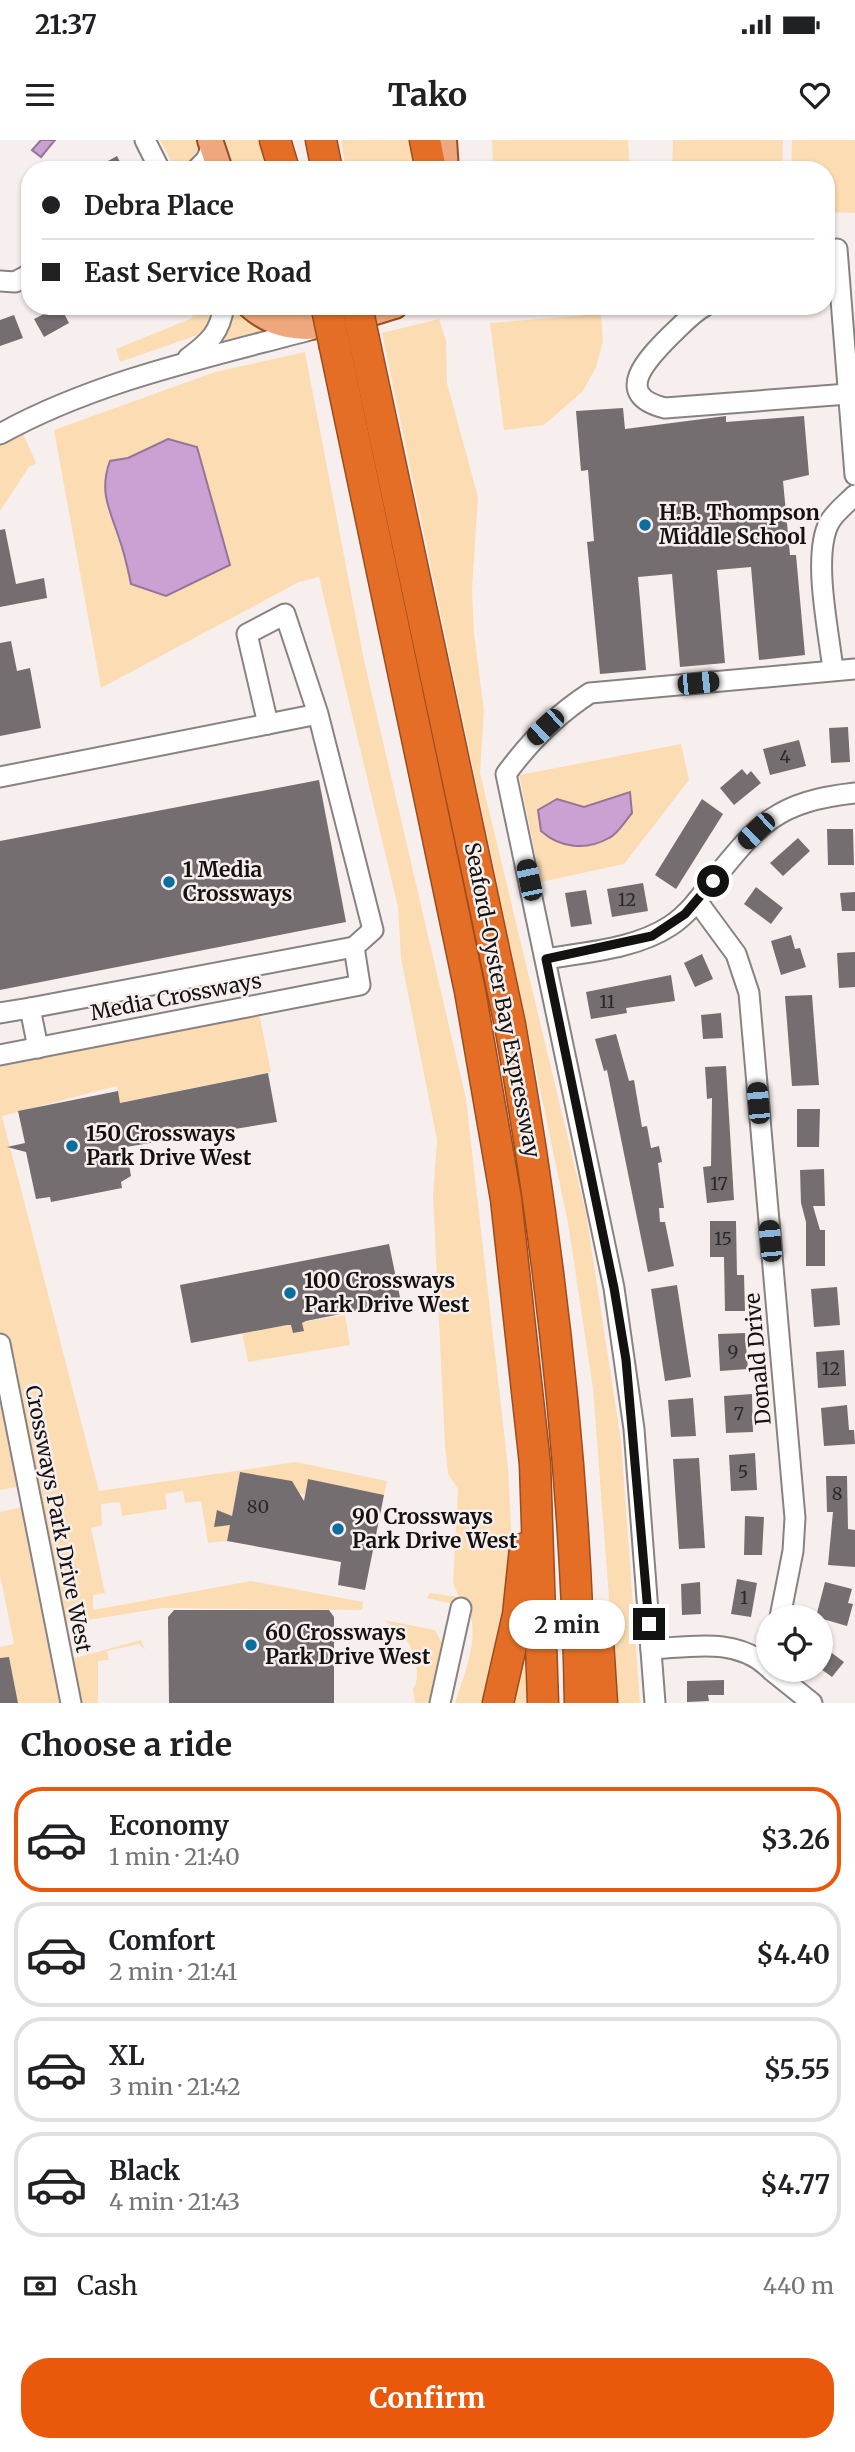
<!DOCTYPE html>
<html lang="en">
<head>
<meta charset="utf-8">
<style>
  :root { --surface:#fff; --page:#f6f6f6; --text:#202124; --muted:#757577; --line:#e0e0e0; --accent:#ea580c }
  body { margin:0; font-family:Merriweather,serif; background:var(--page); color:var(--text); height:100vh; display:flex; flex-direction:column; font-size:26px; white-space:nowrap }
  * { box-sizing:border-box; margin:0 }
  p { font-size:23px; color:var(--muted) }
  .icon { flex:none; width:38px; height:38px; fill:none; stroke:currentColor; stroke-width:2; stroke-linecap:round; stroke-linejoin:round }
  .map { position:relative; height:1563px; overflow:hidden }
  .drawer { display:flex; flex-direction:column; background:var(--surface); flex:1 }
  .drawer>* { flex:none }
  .guide { position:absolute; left:21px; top:21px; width:814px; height:154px; border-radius:28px; box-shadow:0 2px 5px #0004; display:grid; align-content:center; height:154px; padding:0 21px; background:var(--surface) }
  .fabs { position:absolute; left:756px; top:1465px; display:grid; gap:14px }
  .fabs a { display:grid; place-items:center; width:77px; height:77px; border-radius:50%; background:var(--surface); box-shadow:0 2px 5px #0004; font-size:35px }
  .end { position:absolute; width:32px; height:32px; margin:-16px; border:9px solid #141111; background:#fff; box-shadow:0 0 0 4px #fff }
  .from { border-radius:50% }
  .bubble { position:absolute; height:49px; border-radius:24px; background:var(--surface); box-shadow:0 2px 5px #0004; font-size:23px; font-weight:700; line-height:49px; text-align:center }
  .car { position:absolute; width:21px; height:42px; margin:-21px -10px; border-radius:9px; box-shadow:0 0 5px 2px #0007; background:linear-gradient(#222 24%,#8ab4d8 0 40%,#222 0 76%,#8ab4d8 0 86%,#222 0) }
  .guide b { display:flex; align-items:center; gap:24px; height:66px; font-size:26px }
  .guide b+b { border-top:2px solid var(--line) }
  .guide i { width:18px; height:18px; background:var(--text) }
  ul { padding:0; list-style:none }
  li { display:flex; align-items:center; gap:21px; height:105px; margin:0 14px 10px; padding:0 7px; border:4px solid var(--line); border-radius:28px }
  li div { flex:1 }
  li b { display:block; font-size:26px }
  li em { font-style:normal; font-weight:700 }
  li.current { border-color:var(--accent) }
  li>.icon { width:63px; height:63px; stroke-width:1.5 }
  h2 { padding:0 21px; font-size:32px; line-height:84px }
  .pay { display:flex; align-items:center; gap:18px; height:77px; padding:0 21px; font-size:26px }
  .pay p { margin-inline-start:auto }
  .button { display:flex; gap:14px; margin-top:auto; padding:14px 21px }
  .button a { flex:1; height:80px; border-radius:28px; background:var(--accent); color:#fff; font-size:28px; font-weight:700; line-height:80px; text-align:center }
  .status { display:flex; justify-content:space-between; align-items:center; height:49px; padding:0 35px; background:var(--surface); direction:ltr }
  .status svg { height:19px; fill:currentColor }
  header { display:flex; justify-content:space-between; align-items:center; height:91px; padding:0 21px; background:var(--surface); font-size:32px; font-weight:700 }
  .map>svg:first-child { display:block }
  .green { fill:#fcddb3; fill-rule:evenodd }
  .water { fill:#cba0d2; stroke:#947598; stroke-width:2 }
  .building { fill:#756e71 }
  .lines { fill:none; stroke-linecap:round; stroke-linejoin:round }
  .minor-casing { stroke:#898282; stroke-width:23 }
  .major-casing { stroke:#9b4d1f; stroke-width:28 }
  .highway-casing { stroke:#9b4d1f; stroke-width:33 }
  .minor { stroke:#fff; stroke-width:19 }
  .major { stroke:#efa87d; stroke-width:24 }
  .highway { stroke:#e46e26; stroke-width:30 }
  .highway-bridge-casing { stroke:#9b4d1f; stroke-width:33; stroke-linecap:butt }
  .highway-bridge { stroke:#e46e26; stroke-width:30 }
  .route { stroke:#141111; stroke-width:9 }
  .poi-dot { fill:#0a6f9d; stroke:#f7efee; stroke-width:2.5 }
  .labels { text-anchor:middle; stroke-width:5; stroke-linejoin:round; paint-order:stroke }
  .number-label { font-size:18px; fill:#2c2829 }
  .poi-label { font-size:21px; font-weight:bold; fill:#141111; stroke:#f7efee; text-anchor:start }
  .street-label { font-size:21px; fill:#141111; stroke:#f7efee }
</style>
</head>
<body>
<div class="status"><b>21:37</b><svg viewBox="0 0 49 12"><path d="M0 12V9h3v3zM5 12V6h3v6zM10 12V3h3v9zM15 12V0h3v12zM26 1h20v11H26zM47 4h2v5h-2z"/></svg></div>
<header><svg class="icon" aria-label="menu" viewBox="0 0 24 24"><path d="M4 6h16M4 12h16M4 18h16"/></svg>Tako<svg class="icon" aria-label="heart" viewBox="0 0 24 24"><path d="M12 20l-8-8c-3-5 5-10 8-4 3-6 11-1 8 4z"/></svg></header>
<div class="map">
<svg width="855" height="1563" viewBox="0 0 855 1563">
  <rect width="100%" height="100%" fill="#f7efee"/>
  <g class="green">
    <path d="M160,0H196L200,18L190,29L176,30Z"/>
    <path d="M213,0H259L269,30H224Z"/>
    <path d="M341,0H418L423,30H346Z"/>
    <path d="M492,0H628L630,30H493Z"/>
    <path d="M673,0H783L782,30H672Z"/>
    <path d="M792,0H855V73L826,72V30H791Z"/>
    <path d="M202,166H218L206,192L120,222L116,209L190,179Z"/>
    <path d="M231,166H241L270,192L219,203Z"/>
    <path d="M257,166H304L308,182Z"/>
    <path d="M601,174L603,201L596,227L583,251L544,285L504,290L490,183Z"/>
    <path d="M439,179L446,200L447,243L478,357L472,450L474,493L484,571L480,633L586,1073L621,1301L640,1563H617L593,1249L568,1083L382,193Z"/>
    <path d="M305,212L364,520L466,959L508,1327L516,1486L498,1563H455C463,1538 483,1491 466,1467L427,1458L430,1453L459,1457L453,1443L458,1349L448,1334L445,1306L433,1056L437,1000L401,818L398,767L319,437L299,442L101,548L54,290L215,232ZM168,299L197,307L230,425L166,456L131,444L120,399L107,369L110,321L128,318Z"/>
    <path d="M19,284L36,323L29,327L0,371V294Z"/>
    <path d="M681,604L689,640L624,724L541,742L519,635Z"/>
    <path d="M258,868L271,932L120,963L117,946L2,976L99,1351L296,1322L387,1341L384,1355L309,1340L305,1355L240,1332L227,1401L208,1403L201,1361L185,1363L183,1351L165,1354L167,1369L122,1376L120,1362L101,1364L102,1385L91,1388L105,1453L93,1455V1470L251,1441L363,1462L362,1470L163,1468L57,1485L64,1521L141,1500L145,1510L139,1504L107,1511L109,1520L98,1521V1563H18L9,1517L0,1518V1507L14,1504L0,1435V1372L31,1365L28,1345L0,1350V916Z"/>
    <path d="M345,1175L350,1205L248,1222L242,1192Z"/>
    <path d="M384,1480L435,1490L443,1505L452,1507L439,1563H415L413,1549C422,1537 414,1511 406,1499C402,1492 391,1486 384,1480Z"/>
    <path d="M525,1502L534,1563H508Z"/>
  </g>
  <g class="water">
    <path d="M41,0H55L41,17L32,10Z"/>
    <path d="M168,299L197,307L230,425L166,456L131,444C128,430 125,415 120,401C111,372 98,353 110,321L128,318Z"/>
    <path d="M630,652L632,673C625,681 618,694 609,698C586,711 560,708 541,691L538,670L557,659L584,667Z"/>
  </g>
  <g class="building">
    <path d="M117,16L124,30H92Z"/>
    <path d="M60,166L69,183L44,197L34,179Z"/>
    <path d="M14,175L23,198L0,206V180Z"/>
    <path d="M623,268L625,289L726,276V282L804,276L809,335L783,341L790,415H796L805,515L759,520L751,427L717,430L725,523L680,527L672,434L638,437L646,530L600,534L587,402L594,401L588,330L581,331L576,271Z"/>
    <path d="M5,389L16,444L44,438L47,458L0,467V390Z"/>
    <path d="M11,501L17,531L30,528L41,588L0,596V503Z"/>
    <path d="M848,587L850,622L831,623L829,588Z"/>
    <path d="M799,600L806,626L770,635L763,609Z"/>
    <path d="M742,629L747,635L751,631L761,643L734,665L720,648Z"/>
    <path d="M319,640L346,782L0,850V701Z"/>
    <path d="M702,659L723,674L676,749L655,735Z"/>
    <path d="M827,689H853L854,725H828Z"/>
    <path d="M798,698L810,711L783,736L770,723Z"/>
    <path d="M643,743L648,771L612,777L607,749Z"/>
    <path d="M756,747L783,768L771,784L744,764Z"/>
    <path d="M586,750L592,784L571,787L565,753Z"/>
    <path d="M855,752V771H842L840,753Z"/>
    <path d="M791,795L795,809L800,808L806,827L781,835L771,801Z"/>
    <path d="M855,812V847L839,848L837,813Z"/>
    <path d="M702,814L713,839L695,847L684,823Z"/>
    <path d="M671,835L675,861L626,868L627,873L591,879L586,852Z"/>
    <path d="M812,855L819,945L792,946L785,856Z"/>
    <path d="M721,873L723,898L703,899L701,875Z"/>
    <path d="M616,894L629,941L634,940L642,987L647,986L651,1008L659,1006L662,1022L658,1023L664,1068H659L660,1082H665L674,1126L648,1132L607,930L604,931L595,899Z"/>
    <path d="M726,926L734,1060L707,1063L703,1027L711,1026L712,958L707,959L705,927Z"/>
    <path d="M268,933L277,982L126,1007L131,1036L121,1042L122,1048L51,1062L50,1057L36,1059L26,1012L7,1007L25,1003L18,971L118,951L120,963Z"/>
    <path d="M797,969H820L819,1007H797Z"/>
    <path d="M824,1029L825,1066H813L820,1090H825V1126H806V1082L801,1063L800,1030Z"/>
    <path d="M710,1081H736L737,1135H744L745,1171H725L724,1117H710Z"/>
    <path d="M389,1104L401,1162L306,1181L302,1183L304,1191L293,1193L291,1185H287L191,1203L180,1145Z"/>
    <path d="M677,1145L691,1237L665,1241L651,1149Z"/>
    <path d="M837,1147L840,1185L814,1187L811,1149Z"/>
    <path d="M745,1193L748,1229L720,1231L718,1194Z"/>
    <path d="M844,1210L846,1246L818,1248L816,1212Z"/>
    <path d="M752,1254L753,1292L726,1293L724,1256Z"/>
    <path d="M693,1258L696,1296L671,1297L668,1260Z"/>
    <path d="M847,1265L849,1290H854L855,1304L824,1306L821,1268Z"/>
    <path d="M755,1313L757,1350L731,1351L729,1315Z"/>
    <path d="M699,1318L705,1408L679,1409L673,1319Z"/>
    <path d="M240,1332L292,1341L304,1361L308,1339L384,1355L365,1450L338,1445L341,1422L227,1401L230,1385L214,1387L217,1370L232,1376Z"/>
    <path d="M826,1336H847L848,1389L855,1390V1427L828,1425L833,1372H827Z"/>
    <path d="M745,1376L764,1377L762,1415H744Z"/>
    <path d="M737,1439L757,1443L751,1477L731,1474Z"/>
    <path d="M700,1442L701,1474L682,1475L681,1444Z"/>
    <path d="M825,1442L852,1449L848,1463L853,1464L847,1486L816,1477Z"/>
    <path d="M174,1470H329L334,1477V1563H169L168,1477Z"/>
    <path d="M821,1505L844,1522L832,1537L821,1529Z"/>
    <path d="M9,1517L18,1563H0V1518Z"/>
    <path d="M724,1540V1555H708L709,1561L687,1562V1541Z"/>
  </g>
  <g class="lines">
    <defs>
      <g id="minor">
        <path d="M145,0L160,30"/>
        <path d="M196,30L206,20L212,6"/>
        <path d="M837,109L855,335"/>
        <path d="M0,141L15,142L30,134"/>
        <path d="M705,166C692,173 682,185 671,195C648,218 611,255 665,268L848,254"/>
        <path d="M188,218C210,202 220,192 224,166"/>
        <path d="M0,294C96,241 205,218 310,190"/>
        <path d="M833,530C829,492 812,417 829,383C834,373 847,363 855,355"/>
        <path d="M0,637L268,584"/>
        <path d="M697,761L736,814L749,853L795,1378L793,1411L780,1477"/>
        <path d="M546,819C586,812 635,809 670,786C687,775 699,759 711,743C759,684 775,662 855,653"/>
        <path d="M0,873L30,868"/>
        <path d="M38,908L30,868L354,807"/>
        <path d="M0,915L360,845L354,807L373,790L318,574L285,474L247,494L268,584L318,574"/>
        <path d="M0,1204L71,1563"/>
        <path d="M651,1509C691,1507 736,1497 768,1527"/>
        <path d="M771,1530L812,1563"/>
        <path d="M440,1563L461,1468"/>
        <path d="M655,1563L634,1289L614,1148L506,634C530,601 556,575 590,553L855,529"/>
      </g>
      <g id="major">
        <path d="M210,0L220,30"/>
        <path d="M444,0L446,30"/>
        <path d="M250,166C294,205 346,180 395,166"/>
      </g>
      <g id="highway">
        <path d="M275,0L284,30"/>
        <path d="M321,0L327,30"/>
        <path d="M425,0L431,30"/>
        <path d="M364,200L510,885C550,1109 576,1335 580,1563"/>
        <path d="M335,207L470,851L506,1059L535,1324L543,1563"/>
        <path d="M598,1501L602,1563"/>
        <path d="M498,1563L518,1475L525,1408"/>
      </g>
    </defs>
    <use href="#minor" class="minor-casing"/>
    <use href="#major" class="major-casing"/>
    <use href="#highway" class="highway-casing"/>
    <use href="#minor" class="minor"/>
    <use href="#major" class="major"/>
    <use href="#highway" class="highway"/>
    <defs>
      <g id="highway-bridge">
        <path d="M357,166L364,200"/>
        <path d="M327,169L335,207"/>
      </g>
    </defs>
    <use href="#highway-bridge" class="highway-bridge-casing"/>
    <use href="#highway-bridge" class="highway-bridge"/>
  </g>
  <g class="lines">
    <path class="route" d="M649,1484L626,1220L614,1148L546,819L652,796L685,774L713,741"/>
  </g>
  <g class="poi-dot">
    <circle cx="645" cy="385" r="7"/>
    <circle cx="169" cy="742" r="7"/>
    <circle cx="72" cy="1006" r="7"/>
    <circle cx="290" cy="1153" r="7"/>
    <circle cx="338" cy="1389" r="7"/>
    <circle cx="251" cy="1505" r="7"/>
  </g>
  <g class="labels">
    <g class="number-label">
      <text x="785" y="623">4</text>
      <text x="627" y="766">12</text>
      <text x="607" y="868">11</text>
      <text x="719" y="1050">17</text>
      <text x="723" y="1105">15</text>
      <text x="733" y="1218">9</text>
      <text x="831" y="1235">12</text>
      <text x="739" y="1280">7</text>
      <text x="743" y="1338">5</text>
      <text x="837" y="1360">8</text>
      <text x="258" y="1373">80</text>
      <text x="744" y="1464">1</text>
    </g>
    <g class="poi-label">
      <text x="659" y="380">H.B. Thompson<tspan x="659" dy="24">Middle School</tspan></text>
      <text x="183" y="737">1 Media<tspan x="183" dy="24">Crossways</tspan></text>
      <text x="86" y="1001">150 Crossways<tspan x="86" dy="24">Park Drive West</tspan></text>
      <text x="304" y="1148">100 Crossways<tspan x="304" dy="24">Park Drive West</tspan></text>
      <text x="352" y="1384">90 Crossways<tspan x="352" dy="24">Park Drive West</tspan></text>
      <text x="265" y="1500">60 Crossways<tspan x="265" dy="24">Park Drive West</tspan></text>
    </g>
    <g class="street-label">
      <text transform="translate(176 857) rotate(-11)" y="7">Media Crossways</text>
      <text transform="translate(502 860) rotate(79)" y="7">Seaford-Oyster Bay Expressway</text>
      <text transform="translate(758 1219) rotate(-95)" y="7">Donald Drive</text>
      <text transform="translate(58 1379) rotate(79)" y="7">Crossways Park Drive West</text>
    </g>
  </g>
</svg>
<div class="fabs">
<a><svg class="icon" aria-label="locate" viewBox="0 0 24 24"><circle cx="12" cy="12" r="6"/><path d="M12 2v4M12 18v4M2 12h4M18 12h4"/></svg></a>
</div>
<i class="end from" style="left:713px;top:741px"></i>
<i class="end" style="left:649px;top:1484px"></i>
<div class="bubble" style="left:509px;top:1460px;width:116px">2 min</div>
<i class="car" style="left:698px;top:543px;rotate:84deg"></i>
<i class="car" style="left:545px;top:587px;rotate:227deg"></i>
<i class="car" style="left:756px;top:691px;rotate:226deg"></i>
<i class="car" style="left:529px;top:740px;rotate:348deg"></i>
<i class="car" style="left:758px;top:963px;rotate:355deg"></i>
<i class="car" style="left:770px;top:1101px;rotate:355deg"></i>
<div class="guide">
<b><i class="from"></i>Debra Place</b>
<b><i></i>East Service Road</b>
</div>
</div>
<section class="drawer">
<h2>Choose a ride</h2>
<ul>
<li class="current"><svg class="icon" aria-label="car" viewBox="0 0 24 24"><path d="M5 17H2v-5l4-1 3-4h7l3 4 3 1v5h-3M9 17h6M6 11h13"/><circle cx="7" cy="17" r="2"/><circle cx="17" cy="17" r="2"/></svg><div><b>Economy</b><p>1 min · 21:40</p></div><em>$3.26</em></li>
<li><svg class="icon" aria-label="car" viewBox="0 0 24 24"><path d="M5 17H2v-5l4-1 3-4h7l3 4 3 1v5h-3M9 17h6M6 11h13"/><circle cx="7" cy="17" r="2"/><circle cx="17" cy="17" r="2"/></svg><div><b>Comfort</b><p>2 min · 21:41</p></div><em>$4.40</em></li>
<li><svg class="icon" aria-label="car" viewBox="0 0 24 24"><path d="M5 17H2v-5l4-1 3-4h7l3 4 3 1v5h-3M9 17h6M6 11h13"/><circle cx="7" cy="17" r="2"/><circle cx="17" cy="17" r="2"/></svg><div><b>XL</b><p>3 min · 21:42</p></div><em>$5.55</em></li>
<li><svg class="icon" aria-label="car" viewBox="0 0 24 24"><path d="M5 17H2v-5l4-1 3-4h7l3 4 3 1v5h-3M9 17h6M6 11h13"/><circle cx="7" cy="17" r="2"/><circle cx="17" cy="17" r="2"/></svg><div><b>Black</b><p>4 min · 21:43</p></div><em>$4.77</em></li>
</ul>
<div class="pay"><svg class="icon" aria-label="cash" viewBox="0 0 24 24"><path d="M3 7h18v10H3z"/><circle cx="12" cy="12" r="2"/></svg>Cash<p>440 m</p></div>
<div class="button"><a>Confirm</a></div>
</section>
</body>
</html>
